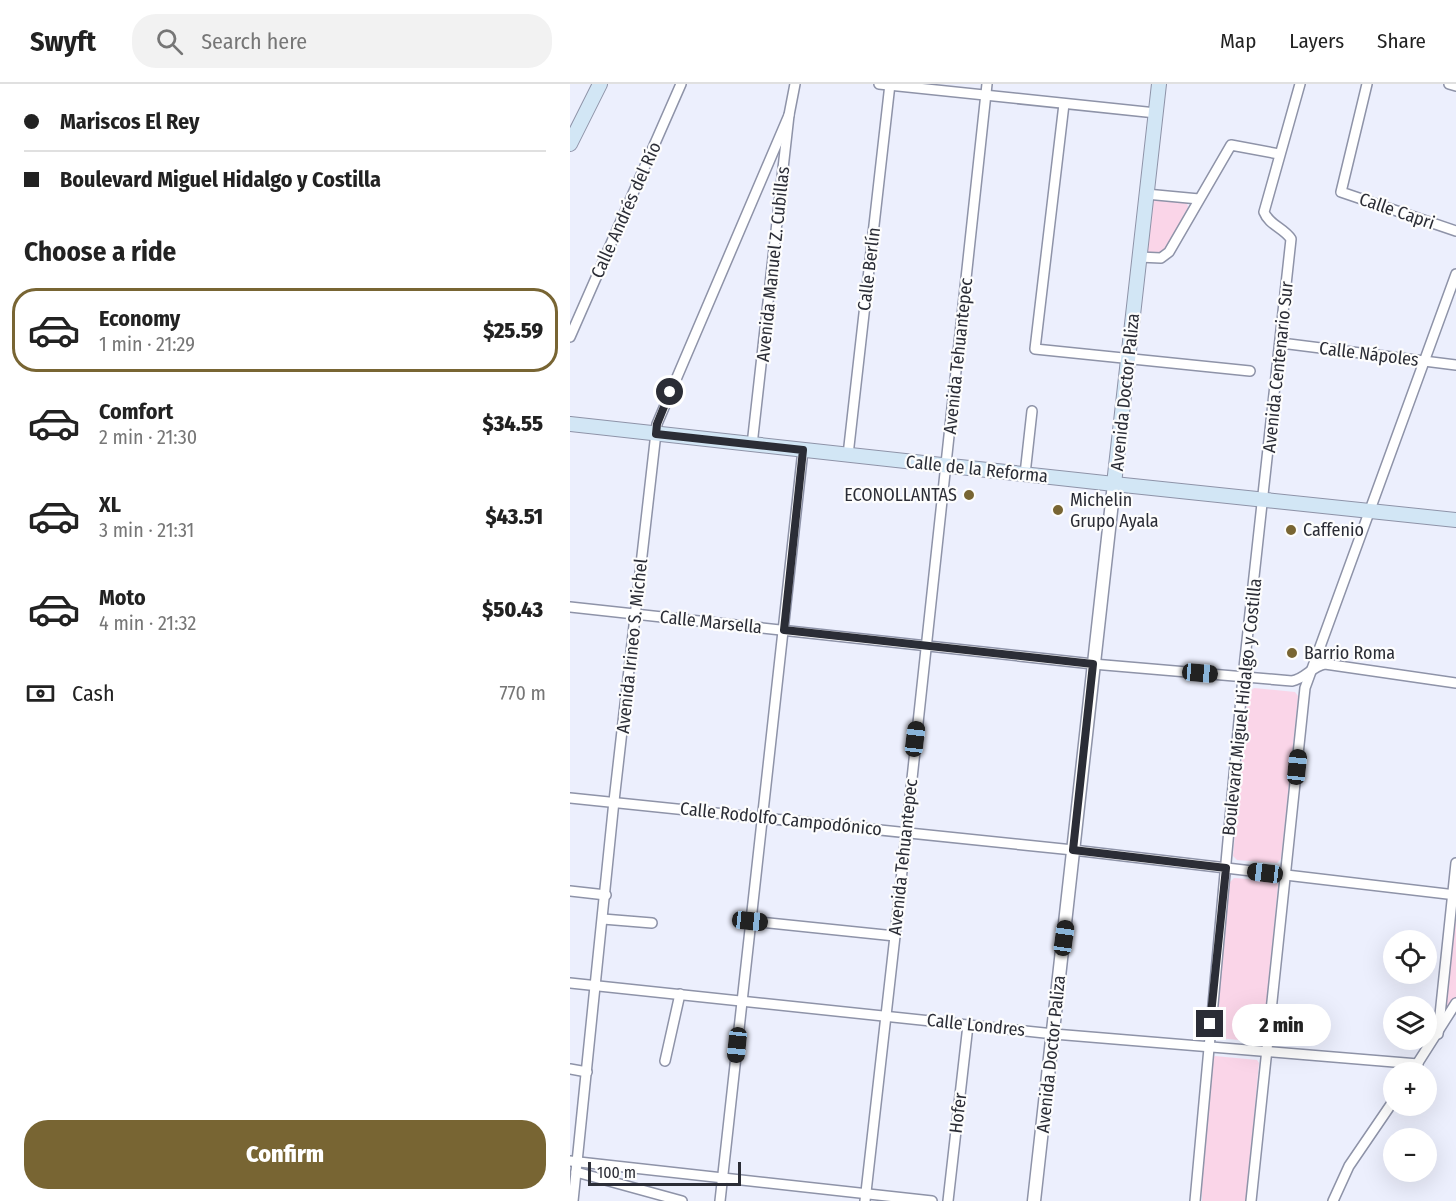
<!DOCTYPE html>
<html lang="en">
<head>
<meta charset="utf-8">
<style>
  :root { --surface:#fff; --page:#f2f2f2; --text:#222; --muted:#767676; --line:#e0e0e0; --accent:#786533 }
  body { margin:0; font-family:"Fira Sans Condensed",sans-serif; background:var(--page); color:var(--text); height:100vh; display:flex; flex-direction:column; font-size:22px; white-space:nowrap }
  * { box-sizing:border-box; margin:0 }
  p { font-size:20px; color:var(--muted) }
  .icon { flex:none; width:33px; height:33px; fill:none; stroke:currentColor; stroke-width:2; stroke-linecap:round; stroke-linejoin:round }
  .map { position:relative; flex:1; overflow:hidden }
  .details { display:flex; flex-direction:column; background:var(--surface); width:570px }
  .details>* { flex:none }
  .guide { display:grid; align-content:center; height:132px; padding:0 24px; background:var(--surface) }
  .buttons { position:absolute; left:813px; top:846px; display:grid; gap:12px }
  .buttons a { display:grid; place-items:center; width:54px; height:54px; border-radius:50%; background:var(--surface); box-shadow:0 6px 24px #0002; font-size:30px }
  .scale { position:absolute; left:18px; bottom:15px; width:153px; box-sizing:border-box; padding-left:6px; border:3px solid #2b2d36; border-top:0; font-size:16px; line-height:21px; white-space:nowrap; color:#2b2d36; -webkit-text-stroke:4px #fdfdfd; paint-order:stroke }
  .end { position:absolute; width:27px; height:27px; margin:-14px; border:8px solid #2b2d36; background:#fff; box-shadow:0 0 0 3px #fff }
  .from { border-radius:50% }
  .bubble { position:absolute; height:42px; border-radius:21px; background:var(--surface); box-shadow:0 6px 24px #0002; font-size:20px; font-weight:800; line-height:42px; text-align:center }
  .car { position:absolute; width:18px; height:36px; margin:-18px -9px; border-radius:8px; box-shadow:0 0 4px 2px #0007; background:linear-gradient(#222 24%,#8ab4d8 0 40%,#222 0 76%,#8ab4d8 0 86%,#222 0) }
  .guide b { display:flex; align-items:center; gap:21px; height:57px; font-size:22px }
  .guide b+b { border-top:2px solid var(--line) }
  .guide i { width:15px; height:15px; background:var(--text) }
  ul { padding:0; list-style:none }
  li { display:flex; align-items:center; gap:18px; height:84px; margin:0 12px 9px; padding:0 12px; border:3px solid transparent; border-radius:24px }
  li div { flex:1 }
  li b { display:block; font-size:22px }
  li em { font-style:normal; font-weight:800 }
  li.current { border-color:var(--accent) }
  li>.icon { width:54px; height:54px; stroke-width:1.5 }
  h2 { padding:0 24px; font-size:27px; line-height:72px }
  .pay { display:flex; align-items:center; gap:15px; height:66px; padding:0 24px; font-size:22px }
  .pay p { margin-inline-start:auto }
  .cta { display:flex; gap:12px; margin-top:auto; padding:12px 24px }
  .cta a { flex:1; height:69px; border-radius:24px; background:var(--accent); color:#fff; font-size:24px; font-weight:800; line-height:69px; text-align:center }
  header { display:flex; align-items:center; gap:36px; box-sizing:border-box; height:84px; padding:0 30px; background:var(--surface); border-bottom:2px solid var(--line) }
  header strong { font-size:28px }
  nav { display:flex; gap:33px; margin-inline-start:auto; font-size:21px }
  .search { width:420px; height:54px; background:var(--page); display:flex; align-items:center; gap:15px; box-sizing:border-box; padding:0 21px; border-radius:24px; color:var(--muted); font-size:22px }
  main { display:flex; flex:1; min-height:0 }
  .map>svg:first-child { display:block }
  .green { fill:#fad5e8 }
  .lines { fill:none; stroke-linecap:round; stroke-linejoin:round }
  .minor-casing { stroke:#8e93a8; stroke-width:12 }
  .tertiary-casing { stroke:#8e93a8; stroke-width:15 }
  .secondary-casing { stroke:#8e93a8; stroke-width:16 }
  .minor { stroke:#fff; stroke-width:9 }
  .tertiary { stroke:#fff; stroke-width:12 }
  .secondary { stroke:#d2e6f5; stroke-width:14 }
  .route { stroke:#2b2d36; stroke-width:8 }
  .poi-dot { fill:#786533; stroke:#fdfdfd; stroke-width:2 }
  .labels { text-anchor:middle; stroke-width:4.5; stroke-linejoin:round; paint-order:stroke }
  .street-label { font-size:18px; fill:#2b2d36; stroke:#fdfdfd }
  .poi-label { font-size:18px; fill:#2b2d36; stroke:#fdfdfd; text-anchor:start }
</style>
</head>
<body>
<header>
<strong>Swyft</strong>
<div class="search"><svg class="icon" aria-label="search" viewBox="0 0 24 24"><circle cx="10" cy="10" r="6"/><path d="M15 15l6 6"/></svg>Search here</div>
<nav><a>Map</a><a>Layers</a><a>Share</a></nav>
</header>
<main>
<section class="details">
<div class="guide">
<b><i class="from"></i>Mariscos El Rey</b>
<b><i></i>Boulevard Miguel Hidalgo y Costilla</b>
</div>
<h2>Choose a ride</h2>
<ul>
<li class="current"><svg class="icon" aria-label="car" viewBox="0 0 24 24"><path d="M5 17H2v-5l4-1 3-4h7l3 4 3 1v5h-3M9 17h6M6 11h13"/><circle cx="7" cy="17" r="2"/><circle cx="17" cy="17" r="2"/></svg><div><b>Economy</b><p>1 min · 21:29</p></div><em>$25.59</em></li>
<li><svg class="icon" aria-label="car" viewBox="0 0 24 24"><path d="M5 17H2v-5l4-1 3-4h7l3 4 3 1v5h-3M9 17h6M6 11h13"/><circle cx="7" cy="17" r="2"/><circle cx="17" cy="17" r="2"/></svg><div><b>Comfort</b><p>2 min · 21:30</p></div><em>$34.55</em></li>
<li><svg class="icon" aria-label="car" viewBox="0 0 24 24"><path d="M5 17H2v-5l4-1 3-4h7l3 4 3 1v5h-3M9 17h6M6 11h13"/><circle cx="7" cy="17" r="2"/><circle cx="17" cy="17" r="2"/></svg><div><b>XL</b><p>3 min · 21:31</p></div><em>$43.51</em></li>
<li><svg class="icon" aria-label="car" viewBox="0 0 24 24"><path d="M5 17H2v-5l4-1 3-4h7l3 4 3 1v5h-3M9 17h6M6 11h13"/><circle cx="7" cy="17" r="2"/><circle cx="17" cy="17" r="2"/></svg><div><b>Moto</b><p>4 min · 21:32</p></div><em>$50.43</em></li>
</ul>
<div class="pay"><svg class="icon" aria-label="cash" viewBox="0 0 24 24"><path d="M3 7h18v10H3z"/><circle cx="12" cy="12" r="2"/></svg>Cash<p>770 m</p></div>
<div class="cta"><a>Confirm</a></div>
</section>
<div class="map">
<svg width="886" height="1117" viewBox="0 0 886 1117">
  <rect width="100%" height="100%" fill="#eceffd"/>
  <g class="green">
    <path d="M584,114L614,118L617,119L618,123L595,166L589,171L577,170Z"/>
    <path d="M684,604L725,608L728,612L711,775L707,779L667,776L663,772L678,609Z"/>
    <path d="M664,794L705,797L708,801L693,955L690,958L648,954L645,951L660,798Z"/>
    <path d="M883,825H886V914L873,935Z"/>
    <path d="M645,972L687,976L689,979L676,1117H632V1075L642,975Z"/>
  </g>
  <g class="lines">
    <defs>
      <g id="minor">
        <path d="M309,0L586,29"/>
        <path d="M797,0L771,108L886,147"/>
        <path d="M879,0L886,2"/>
        <path d="M494,20L465,265L680,287"/>
        <path d="M576,110L629,115"/>
        <path d="M569,173L591,174L599,168L661,61L709,70"/>
        <path d="M0,253L111,0"/>
        <path d="M711,259L886,281"/>
        <path d="M182,361L219,31L225,0"/>
        <path d="M278,371L320,0"/>
        <path d="M455,390L462,327"/>
        <path d="M0,523L523,580L722,597C735,595 742,582 755,580L886,599"/>
        <path d="M0,714L503,766L886,811"/>
        <path d="M0,807L36,811"/>
        <path d="M33,835L82,839"/>
        <path d="M180,837L325,852"/>
        <path d="M0,899L484,950L848,980"/>
        <path d="M868,950L886,779"/>
        <path d="M95,977L110,910"/>
        <path d="M0,985L17,988"/>
        <path d="M842,988L886,919"/>
        <path d="M0,1077L362,1117"/>
        <path d="M6,1088L112,1117"/>
        <path d="M3,1117L44,717L87,340L219,31"/>
        <path d="M150,1117L233,366"/>
        <path d="M295,1117L325,852L417,0"/>
        <path d="M378,1117L398,941"/>
        <path d="M625,1117L673,593L721,155C714,144 699,141 694,128L730,0"/>
        <path d="M681,1117L735,604L886,190"/>
        <path d="M763,1117L779,1082L824,1016"/>
      </g>
      <path id="tertiary" d="M464,1117L544,400"/>
      <g id="secondary">
        <path d="M0,60L30,0"/>
        <path d="M0,340L544,400L886,436"/>
        <path d="M544,400L589,0"/>
      </g>
    </defs>
    <use href="#minor" class="minor-casing"/>
    <use href="#tertiary" class="tertiary-casing"/>
    <use href="#secondary" class="secondary-casing"/>
    <use href="#minor" class="minor"/>
    <use href="#tertiary" class="tertiary"/>
    <use href="#secondary" class="secondary"/>
  </g>
  <g class="lines">
    <path class="route" d="M100,308L87,340L86,350L233,366L214,546L523,580L503,766L656,784L640,940"/>
  </g>
  <g class="poi-dot">
    <circle cx="399" cy="411" r="6"/>
    <circle cx="488" cy="426" r="6"/>
    <circle cx="721" cy="446" r="6"/>
    <circle cx="722" cy="569" r="6"/>
  </g>
  <g class="labels">
    <g class="street-label">
      <text transform="translate(56 126) rotate(-66)" y="6">Calle Andrés del Río</text>
      <text transform="translate(827 127) rotate(19)" y="6">Calle Capri</text>
      <text transform="translate(203 180) rotate(-84)" y="6">Avenida Manuel Z. Cubillas</text>
      <text transform="translate(299 185) rotate(-83)" y="6">Calle Berlín</text>
      <text transform="translate(799 270) rotate(7)" y="6">Calle Nápoles</text>
      <text transform="translate(388 272) rotate(-84)" y="6">Avenida Tehuantepec</text>
      <text transform="translate(708 283) rotate(-84)" y="6">Avenida Centenario Sur</text>
      <text transform="translate(555 308) rotate(-84)" y="6">Avenida Doctor Paliza</text>
      <text transform="translate(407 385) rotate(6)" y="6">Calle de la Reforma</text>
      <text transform="translate(141 538) rotate(6)" y="6">Calle Marsella</text>
      <text transform="translate(62 562) rotate(-84)" y="6">Avenida Irineo S. Michel</text>
      <text transform="translate(672 623) rotate(-84)" y="6">Boulevard Miguel Hidalgo y Costilla</text>
      <text transform="translate(211 735) rotate(6)" y="6">Calle Rodolfo Campodónico</text>
      <text transform="translate(333 773) rotate(-84)" y="6">Avenida Tehuantepec</text>
      <text transform="translate(406 941) rotate(6)" y="6">Calle Londres</text>
      <text transform="translate(481 970) rotate(-84)" y="6">Avenida Doctor Paliza</text>
      <text transform="translate(388 1029) rotate(-83)" y="6">Hofer</text>
    </g>
    <g class="poi-label">
      <text x="387" y="417" text-anchor="end">ECONOLLANTAS</text>
      <text x="500" y="422">Michelin<tspan x="500" dy="21">Grupo Ayala</tspan></text>
      <text x="733" y="452">Caffenio</text>
      <text x="734" y="575">Barrio Roma</text>
    </g>
  </g>
</svg>
<div class="buttons">
<a><svg class="icon" aria-label="locate" viewBox="0 0 24 24"><circle cx="12" cy="12" r="6"/><path d="M12 2v4M12 18v4M2 12h4M18 12h4"/></svg></a>
<a><svg class="icon" aria-label="layers" viewBox="0 0 24 24"><path d="M12 4l9 5-9 5-9-5zM3 14l9 5 9-5"/></svg></a>
<a>+</a>
<a>−</a>
</div>
<div class="scale">100 m</div>
<i class="end from" style="left:100px;top:308px"></i>
<i class="end" style="left:640px;top:940px"></i>
<div class="bubble" style="left:662px;top:920px;width:99px">2 min</div>
<i class="car" style="left:630px;top:589px;rotate:95deg"></i>
<i class="car" style="left:345px;top:655px;rotate:7deg"></i>
<i class="car" style="left:727px;top:683px;rotate:6deg"></i>
<i class="car" style="left:695px;top:789px;rotate:277deg"></i>
<i class="car" style="left:180px;top:837px;rotate:96deg"></i>
<i class="car" style="left:494px;top:854px;rotate:8deg"></i>
<i class="car" style="left:167px;top:961px;rotate:186deg"></i>
</div>
</main>
</body>
</html>
